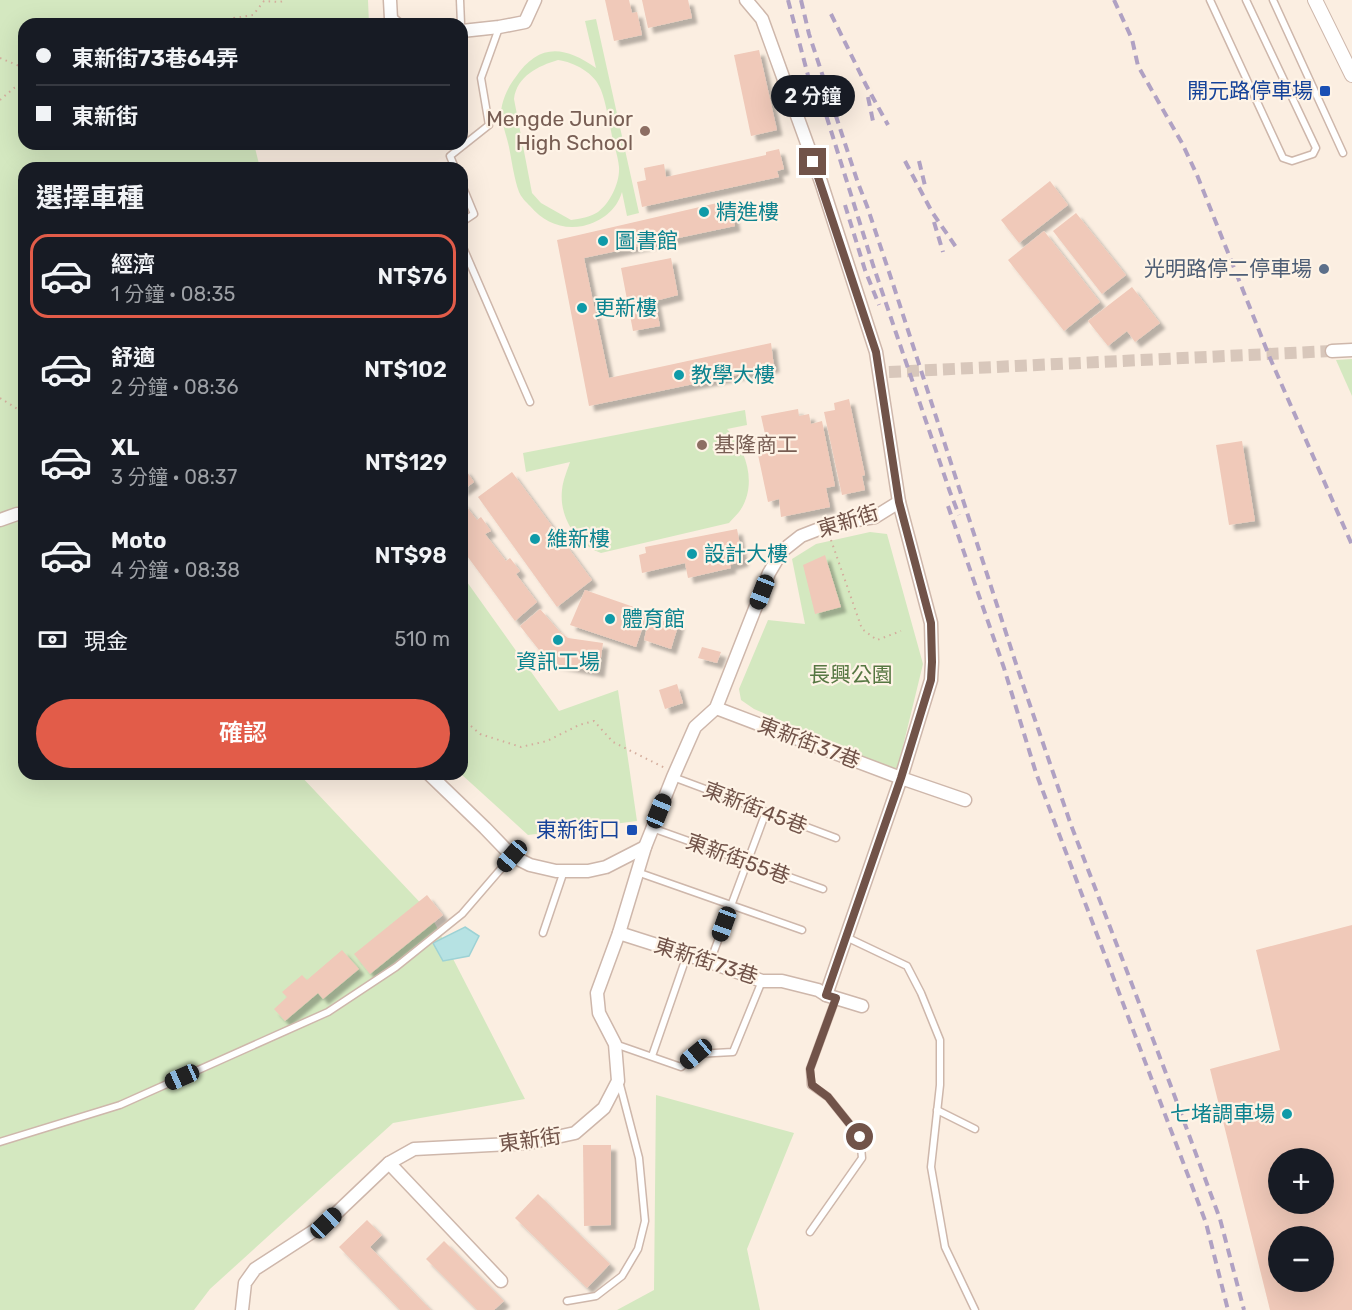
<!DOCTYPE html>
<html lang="zh-TW">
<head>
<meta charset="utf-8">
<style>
  :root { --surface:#171b24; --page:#242831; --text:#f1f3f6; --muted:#9ea1a6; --line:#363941; --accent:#e25c49 }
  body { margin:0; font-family:Rubik,"Noto Sans TC",sans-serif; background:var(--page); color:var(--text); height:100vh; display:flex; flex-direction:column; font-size:22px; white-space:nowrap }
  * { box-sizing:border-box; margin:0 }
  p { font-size:20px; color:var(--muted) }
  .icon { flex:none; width:33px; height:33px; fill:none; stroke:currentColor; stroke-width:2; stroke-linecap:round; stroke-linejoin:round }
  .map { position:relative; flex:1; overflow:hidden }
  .drawer { position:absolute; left:18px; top:162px; width:450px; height:618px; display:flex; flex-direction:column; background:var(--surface); border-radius:18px; box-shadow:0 6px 24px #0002 }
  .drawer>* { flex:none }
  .hud { position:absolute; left:18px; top:18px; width:450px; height:132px; border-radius:18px; box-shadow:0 6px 24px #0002; display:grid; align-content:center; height:132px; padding:0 18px; background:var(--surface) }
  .controls { position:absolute; left:1268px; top:1148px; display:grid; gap:12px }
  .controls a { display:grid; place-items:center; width:66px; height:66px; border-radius:50%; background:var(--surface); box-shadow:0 6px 24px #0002; font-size:30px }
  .end { position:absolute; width:27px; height:27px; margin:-14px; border:8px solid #715349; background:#fff; box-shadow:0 0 0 3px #fff }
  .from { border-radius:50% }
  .bubble { position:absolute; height:42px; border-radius:21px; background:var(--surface); box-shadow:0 6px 24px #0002; font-size:20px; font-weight:600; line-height:42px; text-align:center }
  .car { position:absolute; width:18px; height:36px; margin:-18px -9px; border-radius:8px; box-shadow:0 0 4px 2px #0007; background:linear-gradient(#222 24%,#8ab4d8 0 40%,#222 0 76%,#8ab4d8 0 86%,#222 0) }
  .hud b { display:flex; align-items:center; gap:21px; height:57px; font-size:22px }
  .hud b+b { border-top:2px solid var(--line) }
  .hud i { width:15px; height:15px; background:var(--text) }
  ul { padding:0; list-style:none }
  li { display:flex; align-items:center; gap:18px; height:84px; margin:0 12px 9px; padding:0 6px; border:3px solid transparent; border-radius:18px }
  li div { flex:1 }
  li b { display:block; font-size:22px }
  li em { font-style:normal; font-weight:600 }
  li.current { border-color:var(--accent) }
  li>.icon { width:54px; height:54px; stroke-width:1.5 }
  h2 { padding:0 18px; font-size:27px; line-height:72px }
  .pay { display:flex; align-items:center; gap:15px; height:66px; padding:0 18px; font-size:22px }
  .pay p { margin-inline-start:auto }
  .button { display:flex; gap:12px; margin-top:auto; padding:12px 18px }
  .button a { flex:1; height:69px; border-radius:36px; background:var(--accent); color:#fff; font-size:24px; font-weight:600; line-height:69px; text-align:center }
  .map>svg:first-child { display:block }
  .green { fill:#d4e8c0; fill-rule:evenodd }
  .water { fill:#b6e2e3; stroke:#9dd2d5; stroke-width:1.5 }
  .building { fill:#f0c9b9; fill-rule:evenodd; filter:url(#shadow) }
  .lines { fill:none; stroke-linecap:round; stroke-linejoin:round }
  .minor-tunnel { stroke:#d8c7bb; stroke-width:12; stroke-dasharray:12 6; stroke-linecap:butt }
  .service-casing { stroke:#ceb7ab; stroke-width:9 }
  .minor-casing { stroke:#ceb7ab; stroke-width:15 }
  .tertiary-casing { stroke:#ceb7ab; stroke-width:16 }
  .path { stroke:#d4ad9d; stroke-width:2; stroke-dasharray:1.5 4.5; stroke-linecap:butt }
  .service { stroke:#fff; stroke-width:6 }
  .minor { stroke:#fff; stroke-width:12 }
  .tertiary { stroke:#fff; stroke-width:14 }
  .rail { stroke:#b0a1c3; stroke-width:4; stroke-dasharray:9 6; stroke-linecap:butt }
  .route { stroke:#715349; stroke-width:8 }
  .transit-dot { fill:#1a4fb4; stroke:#fef3e6; stroke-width:2 }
  .education-dot { fill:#8d6e63; stroke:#fef3e6; stroke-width:2 }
  .culture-dot { fill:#0f9aa8; stroke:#fef3e6; stroke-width:2 }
  .service-dot { fill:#5c6f8a; stroke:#fef3e6; stroke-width:2 }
  .labels { text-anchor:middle; stroke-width:4.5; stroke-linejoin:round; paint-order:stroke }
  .transit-label { font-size:21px; fill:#164399; stroke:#fef3e6; text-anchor:end }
  .education-label { font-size:21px; fill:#785e54; stroke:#fef3e6; text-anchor:end }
  .culture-label { font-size:21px; fill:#0d838f; stroke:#fef3e6; text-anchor:start }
  .service-label { font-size:21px; fill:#4e5e75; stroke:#fef3e6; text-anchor:end }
  .street-label { font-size:21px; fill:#715349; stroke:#fef3e6 }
  .park-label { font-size:21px; fill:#567742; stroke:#fef3e6 }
</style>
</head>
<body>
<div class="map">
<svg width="1352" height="1310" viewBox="0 0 1352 1310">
  <defs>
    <filter id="shadow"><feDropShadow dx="5.5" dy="5.5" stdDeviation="1.5" flood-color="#0004"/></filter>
  </defs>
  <rect width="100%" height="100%" fill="#fbeee1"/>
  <g class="green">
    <path d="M0,0H368L369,24H24V144H254L260,168H24V774H299L429,912L525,1099L393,1123L210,1289L194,1310H0Z"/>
    <path d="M596,19L639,213L627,216L622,192C616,211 602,221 583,226C561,230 544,222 530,206C526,202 521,197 519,192C514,178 512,162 509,147C507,137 501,121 501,112C502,100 508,87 515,78C538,43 564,45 596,68L585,21ZM558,60C574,62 595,73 601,90C606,103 608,118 611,131C613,143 618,155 619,167C620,183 610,203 598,212C590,217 580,219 571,220L541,203L532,193L514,99C517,76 538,66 558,60Z"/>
    <path d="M1352,359V396L1336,360Z"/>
    <path d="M745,410L747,425L727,429C747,450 758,486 739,512C736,516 732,519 729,523L601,553C576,544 559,517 562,490C563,480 567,471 570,462L526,472L523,453Z"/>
    <path d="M870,532L887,534L923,664L897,771L754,709L741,700L739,689L768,620L805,624L792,559L816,544Z"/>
    <path d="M462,575L559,711L618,690L637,821L528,835L461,774Z"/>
    <path d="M656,1095L794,1133L747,1249L760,1310H617L654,1290Z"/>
  </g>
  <path class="water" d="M465,927L479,936L469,956L443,961L433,943Z"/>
  <g class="building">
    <path d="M605,0H629L632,13L637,12L642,35L614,41Z"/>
    <path d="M642,0H688L692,18L648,28Z"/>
    <path d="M759,50L777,130L751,136L734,55Z"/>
    <path d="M779,149L784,169L777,171L779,177L642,207L637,182L646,180L644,168L664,164L666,177L766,155V152Z"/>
    <path d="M1050,181L1068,205L1019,243L1001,220Z"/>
    <path d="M730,200L735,226L584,258L609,378L771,343L774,367L589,406L557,240Z"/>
    <path d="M1076,213L1126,275L1102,294L1053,231Z"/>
    <path d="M1044,231L1100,302L1064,331L1008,260Z"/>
    <path d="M671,258L678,295L655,301L660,326L633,331L621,268Z"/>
    <path d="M1132,287L1160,323L1135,342L1127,331L1108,346L1088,321Z"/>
    <path d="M849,399L865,475L862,476L865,490L842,495L824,412L835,410L834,403Z"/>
    <path d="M798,409L799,416L809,414L811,424L822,421L835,486L826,488L830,507L781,517L779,499L768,502L754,436L765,434L761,416Z"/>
    <path d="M1242,441L1255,521L1229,525L1216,445Z"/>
    <path d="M465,469L474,482L462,491V471Z"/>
    <path d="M512,472L592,580L557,607L478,497Z"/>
    <path d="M462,501L477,520L481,517L491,531L485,534L506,561L510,558L520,571L516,574L537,602L515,621L462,549Z"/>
    <path d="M737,529L743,561L730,565L731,568L688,578L685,563L642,573L639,555L646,553L645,547Z"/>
    <path d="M825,555L841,607L815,614L803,565Z"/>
    <path d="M585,590L648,612L636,647L570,625Z"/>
    <path d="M540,609L560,632L568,638L603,643L599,672L556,664L543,655L520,626Z"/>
    <path d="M655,620L679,623L671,649L644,640L648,623Z"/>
    <path d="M702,647L721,652L717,663L698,658Z"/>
    <path d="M677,684L683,703L665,709L659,690Z"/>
    <path d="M427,895L443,915L370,974L354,954Z"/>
    <path d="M1352,925V1310H1270L1210,1069L1280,1050L1256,950ZM1278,1158H1323V1203H1278ZM1278,1236H1323V1281H1278Z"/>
    <path d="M342,950L359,969L323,999L318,993L285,1021L274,1009L287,997L282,992L302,975L307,980Z"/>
    <path d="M583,1145H611V1225L584,1226Z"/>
    <path d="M538,1194L610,1264L587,1288L515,1218Z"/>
    <path d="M367,1220L382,1235L370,1247L431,1310H400L339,1247Z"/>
    <path d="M444,1241L504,1301L494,1310H477L426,1259Z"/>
  </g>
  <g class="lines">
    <path class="minor-tunnel" d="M889,372L1332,351"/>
    <defs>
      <g id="service">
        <path d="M460,0L461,24"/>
        <path d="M1210,0L1283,158L1292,161L1313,154L1316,148L1246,0"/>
        <path d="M1273,0L1343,153"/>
        <path d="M455,168L450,156L489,125L481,78L499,28"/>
        <path d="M462,185L474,214L462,222"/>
        <path d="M462,245L530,402"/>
        <path d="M673,777L836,838"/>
        <path d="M652,828L823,889"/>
        <path d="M637,872L802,930"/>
        <path d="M543,933L564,871"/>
        <path d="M846,937L907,966L921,993L940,1040V1085L931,1167L945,1247L975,1310"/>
        <path d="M710,962L766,812"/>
        <path d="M615,1044L681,1067L696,1054L733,1052L762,981"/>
        <path d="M652,1056L687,955"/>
        <path d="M937,1110L975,1129"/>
        <path d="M0,1142L120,1105L328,1012L396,967L462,914L512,856"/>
        <path d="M810,1232L862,1158L860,1137L828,1097L811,1085L810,1069L836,998"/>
        <path d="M567,1301L596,1296L622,1276L638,1249L645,1221L639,1158L619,1081"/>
      </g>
      <g id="minor">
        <path d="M390,0L391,19L397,24"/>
        <path d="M746,0L762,19L821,182L876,352L899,502L931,623L932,662L931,680L901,778L826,995"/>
        <path d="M462,31L499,27L525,22L535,0"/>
        <path d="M1332,351L1352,350"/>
        <path d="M0,520L17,514H24"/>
        <path d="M716,708L901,778L965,800"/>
        <path d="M429,774L485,828L512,856L530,865L556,871H588L606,867L645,847"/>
        <path d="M619,933L710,962L762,981H782L818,990L826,995L862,1006"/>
        <path d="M389,1163L501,1281"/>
        <path d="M242,1310L245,1283L255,1269L326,1223L389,1163L414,1149L529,1143L575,1133L604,1108L618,1081L615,1044L599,1013L597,993L619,933L645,847L673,777L695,727L716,708L769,573L782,551L801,536L832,524L875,517L899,502"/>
      </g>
      <path id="tertiary" d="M1315,0L1352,75"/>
    </defs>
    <use href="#service" class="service-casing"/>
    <use href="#minor" class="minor-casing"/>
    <use href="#tertiary" class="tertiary-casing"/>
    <g class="path">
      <path d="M232,24L234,18L253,15L264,1L280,2L286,0"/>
      <path d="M0,58L24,68"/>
      <path d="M0,100L14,88L24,85"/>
      <path d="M0,398L24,413"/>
      <path d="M831,540L862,629L877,640L901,631"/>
      <path d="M462,718L480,734L521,747L547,741L579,725L594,721L613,742L665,768"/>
    </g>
    <use href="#service" class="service"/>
    <use href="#minor" class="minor"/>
    <use href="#tertiary" class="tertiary"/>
    <g class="rail">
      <path d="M788,0L818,113"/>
      <path d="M801,0L809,34L858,183L867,206L894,287L1019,673L1071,825L1172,1089L1220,1219L1244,1310"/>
      <path d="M1114,0L1132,39L1138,66L1182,143L1197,175L1270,358L1352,545"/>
      <path d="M831,14L866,85L888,125"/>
      <path d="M868,97L874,126"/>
      <path d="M822,102L873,265L950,492L959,515"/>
      <path d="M905,161L932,212L956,247"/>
      <path d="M919,161L926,190"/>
      <path d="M845,205L865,270L879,305"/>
      <path d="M934,222L943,252"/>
      <path d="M948,506L1004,668L1036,773L1206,1223L1228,1310"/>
    </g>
  </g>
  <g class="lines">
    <path class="route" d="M813,162L876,352L899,502L931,623L932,662L931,680L901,778L826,995L836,998L810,1069L812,1085L828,1097L860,1137"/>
  </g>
  <g class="transit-dot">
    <rect x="1319" y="85" width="12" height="12" rx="3"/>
    <rect x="626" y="824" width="12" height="12" rx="3"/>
  </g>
  <g class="education-dot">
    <circle cx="645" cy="131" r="6"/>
    <circle cx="702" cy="445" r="6"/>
  </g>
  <g class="culture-dot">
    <circle cx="704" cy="212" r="6"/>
    <circle cx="603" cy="241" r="6"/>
    <circle cx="582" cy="308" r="6"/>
    <circle cx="679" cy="375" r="6"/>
    <circle cx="535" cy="539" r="6"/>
    <circle cx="692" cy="554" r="6"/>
    <circle cx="610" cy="619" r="6"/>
    <circle cx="558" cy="640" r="6"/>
    <circle cx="1287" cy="1114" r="6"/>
  </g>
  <circle class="service-dot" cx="1324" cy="269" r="6"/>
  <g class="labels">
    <g class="transit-label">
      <text x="1313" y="98">開元路停車場</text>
      <text x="620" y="837">東新街口</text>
    </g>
    <g class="education-label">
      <text x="633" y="126">Mengde Junior<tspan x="633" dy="24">High School</tspan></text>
      <text x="714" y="452" text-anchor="start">基隆商工</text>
    </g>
    <g class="culture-label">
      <text x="716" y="219">精進樓</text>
      <text x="615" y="248">圖書館</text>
      <text x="594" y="315">更新樓</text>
      <text x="691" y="382">教學大樓</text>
      <text x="547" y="546">維新樓</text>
      <text x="704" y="561">設計大樓</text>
      <text x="622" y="626">體育館</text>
      <text x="558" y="669" text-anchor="middle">資訊工場</text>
      <text x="1275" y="1121" text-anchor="end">七堵調車場</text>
    </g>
    <g class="service-label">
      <text x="1312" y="276">光明路停二停車場</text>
    </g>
    <g class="street-label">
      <text transform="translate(848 521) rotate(-17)" y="7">東新街</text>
      <text transform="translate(809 743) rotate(21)" y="7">東新街37巷</text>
      <text transform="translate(755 808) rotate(21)" y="7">東新街45巷</text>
      <text transform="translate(738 859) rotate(20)" y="7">東新街55巷</text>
      <text transform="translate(706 961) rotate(18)" y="7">東新街73巷</text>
      <text transform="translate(530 1140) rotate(-8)" y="7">東新街</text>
    </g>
    <g class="park-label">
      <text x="851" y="682">長興公園</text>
    </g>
  </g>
</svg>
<div class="controls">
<a>+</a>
<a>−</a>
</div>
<i class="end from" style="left:860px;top:1137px"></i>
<i class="end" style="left:813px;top:162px"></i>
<div class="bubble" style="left:771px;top:75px;width:84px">2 分鐘</div>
<i class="car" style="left:762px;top:592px;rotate:201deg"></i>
<i class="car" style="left:659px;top:811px;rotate:22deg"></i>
<i class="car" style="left:512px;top:856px;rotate:221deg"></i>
<i class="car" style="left:724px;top:924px;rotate:200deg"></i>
<i class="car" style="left:696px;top:1054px;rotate:230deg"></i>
<i class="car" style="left:182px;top:1077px;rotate:246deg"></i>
<i class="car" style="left:326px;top:1223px;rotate:46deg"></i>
<div class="hud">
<b><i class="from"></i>東新街73巷64弄</b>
<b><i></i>東新街</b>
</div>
<section class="drawer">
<h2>選擇車種</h2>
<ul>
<li class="current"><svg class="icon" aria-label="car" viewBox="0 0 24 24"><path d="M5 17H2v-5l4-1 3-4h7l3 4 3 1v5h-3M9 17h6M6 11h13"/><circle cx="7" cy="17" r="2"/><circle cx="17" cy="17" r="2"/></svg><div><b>經濟</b><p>1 分鐘 · 08:35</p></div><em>NT$76</em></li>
<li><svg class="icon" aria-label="car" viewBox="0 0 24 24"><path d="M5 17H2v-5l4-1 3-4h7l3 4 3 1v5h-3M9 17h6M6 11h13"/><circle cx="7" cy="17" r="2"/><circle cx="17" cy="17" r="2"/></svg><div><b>舒適</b><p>2 分鐘 · 08:36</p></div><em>NT$102</em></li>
<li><svg class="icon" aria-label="car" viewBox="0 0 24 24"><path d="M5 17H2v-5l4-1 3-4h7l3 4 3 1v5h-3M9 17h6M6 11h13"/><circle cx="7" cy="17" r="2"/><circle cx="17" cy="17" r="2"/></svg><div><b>XL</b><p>3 分鐘 · 08:37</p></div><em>NT$129</em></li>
<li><svg class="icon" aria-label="car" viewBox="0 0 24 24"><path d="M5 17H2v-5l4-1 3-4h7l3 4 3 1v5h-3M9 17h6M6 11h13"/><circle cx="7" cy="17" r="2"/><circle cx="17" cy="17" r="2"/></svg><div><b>Moto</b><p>4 分鐘 · 08:38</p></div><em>NT$98</em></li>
</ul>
<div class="pay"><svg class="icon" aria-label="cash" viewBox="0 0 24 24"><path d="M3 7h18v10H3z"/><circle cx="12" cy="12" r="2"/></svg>現金<p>510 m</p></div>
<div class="button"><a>確認</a></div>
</section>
</div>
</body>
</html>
